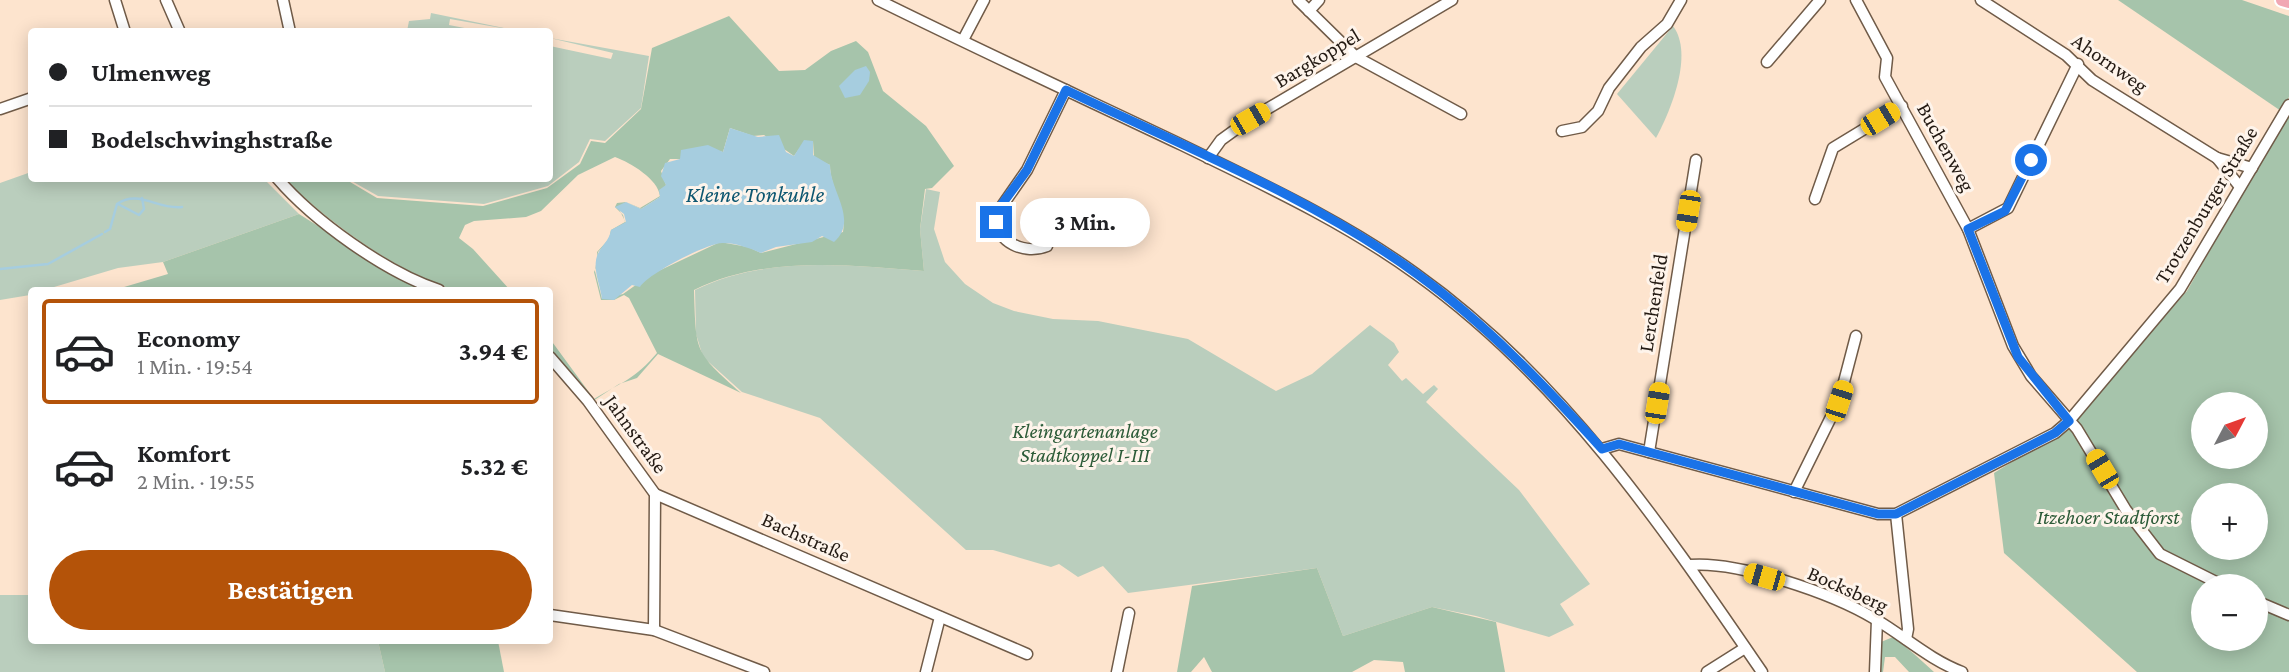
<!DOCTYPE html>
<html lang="de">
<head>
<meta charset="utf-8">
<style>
  :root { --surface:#fff; --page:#f6f6f6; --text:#202124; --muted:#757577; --line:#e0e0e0; --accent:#b45309 }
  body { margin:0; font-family:"Crimson Pro",serif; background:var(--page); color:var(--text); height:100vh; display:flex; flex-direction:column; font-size:26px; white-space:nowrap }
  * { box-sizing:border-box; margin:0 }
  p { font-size:23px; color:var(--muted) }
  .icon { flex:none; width:38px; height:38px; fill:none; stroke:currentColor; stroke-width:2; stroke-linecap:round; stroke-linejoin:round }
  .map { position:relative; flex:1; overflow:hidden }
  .details { position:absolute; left:28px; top:287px; width:525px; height:357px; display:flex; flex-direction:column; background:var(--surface); border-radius:7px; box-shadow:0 4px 18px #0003 }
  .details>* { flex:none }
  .guide { position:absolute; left:28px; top:28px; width:525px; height:154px; border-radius:7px; box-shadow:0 4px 18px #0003; display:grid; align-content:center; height:154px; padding:0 21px; background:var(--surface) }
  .needle { width:46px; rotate:49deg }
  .fabs { position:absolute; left:2191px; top:392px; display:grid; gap:14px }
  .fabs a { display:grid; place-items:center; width:77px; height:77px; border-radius:50%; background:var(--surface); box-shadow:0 4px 18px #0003; font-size:35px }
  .end { position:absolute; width:32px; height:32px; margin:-16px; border:9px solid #1a73e8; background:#fff; box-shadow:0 0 0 4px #fff }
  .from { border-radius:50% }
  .bubble { position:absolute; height:49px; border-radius:24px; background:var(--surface); box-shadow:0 4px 18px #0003; font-size:23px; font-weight:700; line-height:49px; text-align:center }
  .car { position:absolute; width:21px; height:42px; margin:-21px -10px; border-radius:9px; box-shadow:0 0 5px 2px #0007; background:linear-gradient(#f5c518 24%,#345 0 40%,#f5c518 0 76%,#345 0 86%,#f5c518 0) }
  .guide b { display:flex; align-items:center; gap:24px; height:66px; font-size:26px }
  .guide b+b { border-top:2px solid var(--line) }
  .guide i { width:18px; height:18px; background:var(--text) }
  ul { padding:12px 0 0; list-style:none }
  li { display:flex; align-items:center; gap:21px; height:105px; margin:0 14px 10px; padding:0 7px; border:4px solid transparent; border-radius:7px }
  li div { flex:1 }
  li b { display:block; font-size:26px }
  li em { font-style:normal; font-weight:700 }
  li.active { border-color:var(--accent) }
  li>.icon { width:63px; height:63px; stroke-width:1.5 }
  .action { display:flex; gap:14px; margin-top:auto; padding:14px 21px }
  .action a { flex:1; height:80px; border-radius:42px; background:var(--accent); color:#fff; font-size:28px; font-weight:700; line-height:80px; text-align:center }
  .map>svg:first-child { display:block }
  .green { fill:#bacebd }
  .forest { fill:#a6c4ab; fill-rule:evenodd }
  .water { fill:#a6cddf }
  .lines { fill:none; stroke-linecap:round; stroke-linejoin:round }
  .stream { stroke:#a6cddf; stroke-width:2.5 }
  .minor-casing { stroke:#705b48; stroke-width:13 }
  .major-casing { stroke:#fff; stroke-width:16 }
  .minor { stroke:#fff; stroke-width:10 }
  .major { stroke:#f1a7b4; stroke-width:12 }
  .route { stroke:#1a73e8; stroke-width:9 }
  .labels { text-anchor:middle; stroke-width:6; stroke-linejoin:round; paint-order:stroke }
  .street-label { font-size:21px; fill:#231a13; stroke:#fef4eb }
  .park-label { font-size:21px; font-style:italic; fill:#2c5b38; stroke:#fef4eb }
  .water-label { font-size:23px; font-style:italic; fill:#0d5670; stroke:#fef4eb }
</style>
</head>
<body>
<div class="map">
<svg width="2289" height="672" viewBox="0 0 2289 672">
  <rect width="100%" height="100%" fill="#fde4ce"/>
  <g class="green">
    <path d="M431,13L519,31L450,19L449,25L480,31H407L409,21L430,19Z"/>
    <path d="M1673,26C1694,54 1671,110 1656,138L1617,94Z"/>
    <path d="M550,38L649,56L641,108L605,141L590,139L579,162L548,186L484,204L378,196L348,179L550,178V46L611,59L613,53Z"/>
    <path d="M31,172L32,178L264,179L299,214L163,262L118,268L44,290H32L30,295L0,300V183Z"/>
    <path d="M926,189L940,192L934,229L945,262L965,284L993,303L1014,311L1053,319L1098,321L1188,339L1276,391L1312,374L1370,325L1394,343L1399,352L1388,365L1402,381L1406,378L1423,394L1434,385L1438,389L1426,402L1519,490L1590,584L1560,604L1574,625L1549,637L1476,616L1432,607L1343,636L1317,568L1128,593L1103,566L1078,577L1059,564L1051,567L993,550H966L820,418L742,392L703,357L696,334L695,290C766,255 847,265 924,271L920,229Z"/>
    <path d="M0,595H31L32,640L378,641L385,672H0Z"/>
  </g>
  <g class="forest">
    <path d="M2118,0H2242L2289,16V97L2281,111Z"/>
    <path d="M729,16L779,71L805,70L831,51L856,41L868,52L883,91L926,126L954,166L932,188L925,189L920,229L924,271C847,265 766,255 694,290C696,353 694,351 741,393L658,354L637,378L619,384L593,401L550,352V339L594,399C622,382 635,379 657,353L629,298L624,295L614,300H601L594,272L597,266V252L609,239L611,230L625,222L623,215L615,207L617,203L626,202L640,208L660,196C658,179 631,163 615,157L578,175L541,211L526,217L474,221L465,225L459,238L473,249L510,290C493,290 472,293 456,290C406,279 320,217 286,179H345L377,198L483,206L547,188L580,164L591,141L605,143L641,109L652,48ZM730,128L753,136L764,135L794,156L799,149L813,141L814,158L830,165C830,189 847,207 843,232L761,253L748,247L720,242L650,275L623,294L602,299L595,271L598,252L626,223L619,209L626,202L641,209L660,197L666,185L661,171L670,159H680L701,147L723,152Z"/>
    <path d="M2289,110V672H2137L2004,553L1994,473L2062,431L2187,291ZM2203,404H2256V457H2203ZM2203,495H2256V548H2203ZM2203,586H2256V639H2203Z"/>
    <path d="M299,214L420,290H114L168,274L163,262Z"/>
    <path d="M1317,568L1343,636L1432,607L1496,622L1505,672H1405L1403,662L1374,660L1352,672H1212L1204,657L1191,672H1177L1192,586Z"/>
    <path d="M1893,637C1908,648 1922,661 1934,672H1909L1895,657H1885L1883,672H1879L1881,642Z"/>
    <path d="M378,641H498L504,672H385Z"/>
  </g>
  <g class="water">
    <path d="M866,66L870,72L869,81L860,95L845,98L839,86L855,70Z"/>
    <path d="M730,128L758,137L779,135L786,152L794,156L804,140L813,141V155L830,165C830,191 859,220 834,242L822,236L812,242L776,247L761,253C750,248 735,243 723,243C709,242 646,275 640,287L632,285L614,300L602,299C600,283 590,265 600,250C605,242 609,240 611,230L626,222L624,214L615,207L626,202L641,209L660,197L659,190L666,185L661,176L665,163L680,159L681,150L708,145L723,152Z"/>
  </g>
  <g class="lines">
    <g class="stream">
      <path d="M118,204L139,215L144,209L142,198"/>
      <path d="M105,232L110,229L117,204C139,189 157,210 182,207"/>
      <path d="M0,269L48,264L102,234"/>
    </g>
    <defs>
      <g id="minor">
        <path d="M115,0L125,32"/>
        <path d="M166,0L180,32"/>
        <path d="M283,0L290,32"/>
        <path d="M878,0C979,50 1081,97 1182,145C1262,184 1343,221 1416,274C1562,378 1662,526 1762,672"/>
        <path d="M1298,0L1356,57L1461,114"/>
        <path d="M1856,0L1887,58L1885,77L1968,229L2013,346L2031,376L2077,429L2126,510L2160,554L2224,586"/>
        <path d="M1981,0L2066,55L2092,80L2111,92L2217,158L2252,168"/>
        <path d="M1309,11L1319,0"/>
        <path d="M963,40L984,0"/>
        <path d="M1767,62L1820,0"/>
        <path d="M0,109L32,98"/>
        <path d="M1562,131L1582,127L1598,111L1609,88L1641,47L1667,24L1681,0"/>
        <path d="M1208,158L1221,140L1250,119L1452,0"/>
        <path d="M2217,158L2240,187"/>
        <path d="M277,178C314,221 385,272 439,290"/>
        <path d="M1815,199L1833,148L1902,106"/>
        <path d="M1968,229L2008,208L2078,64"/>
        <path d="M1047,246C1025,255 996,243 995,216L1027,170L1066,90"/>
        <path d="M550,357L588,401L655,494L654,630"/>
        <path d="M1602,449L1619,444L1878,514H1896L2055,433L2069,421L2180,289L2289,105"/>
        <path d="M1649,452L1696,160"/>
        <path d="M1794,492L1839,401L1856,336"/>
        <path d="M655,494L1027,654"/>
        <path d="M1896,514L1908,629L1906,639"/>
        <path d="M1690,565C1738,561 1832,593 1875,619C1904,636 1930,660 1962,672"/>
        <path d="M2256,601L2289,615"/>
        <path d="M550,615L654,630L764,672"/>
        <path d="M926,672L940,617"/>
        <path d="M1117,672L1129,613"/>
        <path d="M1707,672L1745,648"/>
        <path d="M1875,672L1877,620"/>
      </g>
      <path id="major" d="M2282,0L2289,2"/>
    </defs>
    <use href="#minor" class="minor-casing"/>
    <use href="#major" class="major-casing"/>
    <use href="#minor" class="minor"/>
    <use href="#major" class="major"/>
  </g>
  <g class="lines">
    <path class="route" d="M996,222L997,211L1027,170L1066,90C1184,147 1310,196 1417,274C1486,324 1545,386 1602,449L1619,444L1878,514H1896L2055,433L2069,421L2018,357L1968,229L2005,211L2031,160"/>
  </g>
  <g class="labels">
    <g class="street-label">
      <text transform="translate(1317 58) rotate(-31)" y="7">Bargkoppel</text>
      <text transform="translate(2110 63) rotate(35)" y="7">Ahornweg</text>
      <text transform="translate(1946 147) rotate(61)" y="7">Buchenweg</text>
      <text transform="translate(2206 205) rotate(-59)" y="7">Trotzenburger Straße</text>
      <text transform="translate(1653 303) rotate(-81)" y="7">Lerchenfeld</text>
      <text transform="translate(636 434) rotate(54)" y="7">Jahnstraße</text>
      <text transform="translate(806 537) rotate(24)" y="7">Bachstraße</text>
      <text transform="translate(1848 589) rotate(24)" y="7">Bocksberg</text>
    </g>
    <g class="park-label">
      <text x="1085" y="438">Kleingartenanlage<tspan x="1085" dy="24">Stadtkoppel I-III</tspan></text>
      <text x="2108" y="524">Itzehoer Stadtforst</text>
    </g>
    <g class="water-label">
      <text x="755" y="202">Kleine Tonkuhle</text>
    </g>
  </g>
</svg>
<div class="fabs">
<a><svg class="needle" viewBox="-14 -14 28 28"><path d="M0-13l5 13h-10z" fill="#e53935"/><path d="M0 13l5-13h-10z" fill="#757577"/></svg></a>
<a>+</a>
<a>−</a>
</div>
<i class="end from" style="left:2031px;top:160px"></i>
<i class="end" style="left:996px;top:222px"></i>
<div class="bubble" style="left:1020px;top:198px;width:130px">3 Min.</div>
<i class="car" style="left:1250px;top:119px;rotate:60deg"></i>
<i class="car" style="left:1880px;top:119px;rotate:59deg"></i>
<i class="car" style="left:1688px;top:211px;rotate:189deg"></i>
<i class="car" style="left:1839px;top:401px;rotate:18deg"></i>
<i class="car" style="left:1657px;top:403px;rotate:9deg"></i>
<i class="car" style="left:2102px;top:469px;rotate:329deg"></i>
<i class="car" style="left:1764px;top:577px;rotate:286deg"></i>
<div class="guide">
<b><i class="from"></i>Ulmenweg</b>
<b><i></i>Bodelschwinghstraße</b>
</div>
<section class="details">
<ul>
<li class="active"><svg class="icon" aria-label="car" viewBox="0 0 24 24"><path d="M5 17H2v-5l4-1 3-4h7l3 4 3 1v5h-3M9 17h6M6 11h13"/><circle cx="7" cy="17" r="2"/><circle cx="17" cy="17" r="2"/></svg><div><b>Economy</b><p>1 Min. · 19:54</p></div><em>3.94 €</em></li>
<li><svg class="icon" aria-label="car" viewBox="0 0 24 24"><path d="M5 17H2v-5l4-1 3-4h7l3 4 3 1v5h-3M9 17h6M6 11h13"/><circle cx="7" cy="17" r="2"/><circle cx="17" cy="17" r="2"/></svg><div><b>Komfort</b><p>2 Min. · 19:55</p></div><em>5.32 €</em></li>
</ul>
<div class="action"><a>Bestätigen</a></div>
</section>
</div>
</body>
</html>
